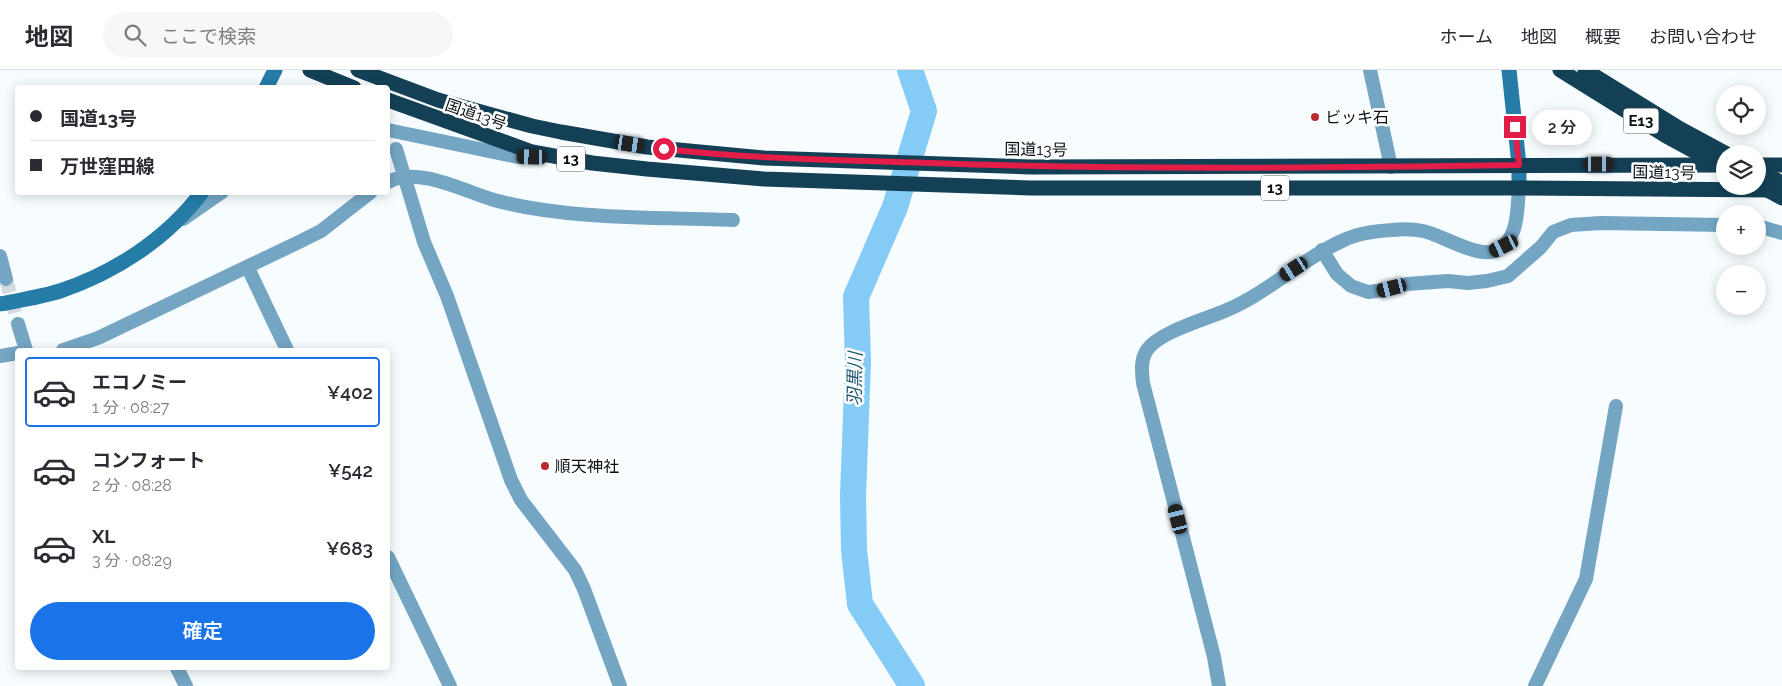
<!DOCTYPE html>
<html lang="ja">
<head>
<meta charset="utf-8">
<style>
  :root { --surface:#fff; --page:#f7f7f7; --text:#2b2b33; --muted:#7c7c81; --line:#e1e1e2; --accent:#1a73e8 }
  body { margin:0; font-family:Raleway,"Noto Sans JP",sans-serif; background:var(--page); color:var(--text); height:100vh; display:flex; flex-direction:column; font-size:19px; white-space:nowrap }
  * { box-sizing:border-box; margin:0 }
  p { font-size:16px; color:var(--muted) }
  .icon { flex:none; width:28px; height:28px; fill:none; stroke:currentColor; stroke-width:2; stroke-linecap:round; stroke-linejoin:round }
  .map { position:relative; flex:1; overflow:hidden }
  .drawer { position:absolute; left:15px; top:278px; width:375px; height:322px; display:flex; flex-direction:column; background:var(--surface); border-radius:5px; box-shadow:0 2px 12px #0003 }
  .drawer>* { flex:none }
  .top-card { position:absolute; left:15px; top:15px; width:375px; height:110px; border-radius:5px; box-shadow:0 2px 12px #0003; display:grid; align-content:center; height:110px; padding:0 15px; background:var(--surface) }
  .tools { position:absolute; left:1716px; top:15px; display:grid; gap:10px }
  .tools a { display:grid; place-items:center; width:50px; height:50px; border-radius:50%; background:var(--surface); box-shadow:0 2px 12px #0003; font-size:25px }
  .end { position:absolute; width:22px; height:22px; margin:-11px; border:6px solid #e11d48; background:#fff; box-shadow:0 0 0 2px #fff }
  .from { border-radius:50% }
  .bubble { position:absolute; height:35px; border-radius:18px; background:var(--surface); box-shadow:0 2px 12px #0003; font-size:16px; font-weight:600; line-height:35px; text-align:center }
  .car { position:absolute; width:15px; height:30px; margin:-15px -8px; border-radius:6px; box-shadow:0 0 4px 1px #0007; background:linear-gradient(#222 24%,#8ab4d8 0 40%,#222 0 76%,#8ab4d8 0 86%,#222 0) }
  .top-card b { display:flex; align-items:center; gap:18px; height:48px; font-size:19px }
  .top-card b+b { border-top:1px solid var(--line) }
  .top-card i { width:12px; height:12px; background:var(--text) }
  ul { padding:9px 0 0; list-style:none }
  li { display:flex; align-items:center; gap:15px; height:70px; margin:0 10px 8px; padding:0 5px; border:2px solid transparent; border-radius:5px }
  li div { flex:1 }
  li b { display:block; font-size:19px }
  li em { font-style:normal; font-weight:600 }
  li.current { border-color:var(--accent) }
  li>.icon { width:45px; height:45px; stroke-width:1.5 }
  .button { display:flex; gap:10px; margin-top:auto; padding:10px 15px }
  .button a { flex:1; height:58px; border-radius:30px; background:var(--accent); color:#fff; font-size:20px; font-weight:600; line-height:58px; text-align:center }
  header { display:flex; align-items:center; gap:30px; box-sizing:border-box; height:70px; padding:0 25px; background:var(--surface); border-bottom:1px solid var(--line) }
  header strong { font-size:24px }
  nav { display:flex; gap:28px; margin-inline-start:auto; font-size:18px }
  .search { width:350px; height:45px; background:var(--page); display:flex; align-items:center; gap:12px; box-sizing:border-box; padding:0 18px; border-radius:28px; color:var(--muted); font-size:19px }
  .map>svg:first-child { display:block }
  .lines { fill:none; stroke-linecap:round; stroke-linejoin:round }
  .river { stroke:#84ccf5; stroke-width:26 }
  .street-tunnel { stroke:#d3d9dc; stroke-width:14; stroke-dasharray:14 7; stroke-linecap:butt }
  .street { stroke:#74a6c4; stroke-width:14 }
  .secondary { stroke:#247ca7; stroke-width:15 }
  .highway { stroke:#144056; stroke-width:15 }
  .highway-bridge { stroke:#144056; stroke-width:15 }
  .route { stroke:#e11d48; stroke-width:6 }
  .poi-dot { fill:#b9292d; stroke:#fff; stroke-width:2 }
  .labels { text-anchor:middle; stroke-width:5; stroke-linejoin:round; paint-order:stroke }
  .shield { fill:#fff; stroke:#54595d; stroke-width:1 }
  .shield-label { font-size:15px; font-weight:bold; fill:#0a1217 }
  .street-label { font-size:16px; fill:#0a1217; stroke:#fff }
  .poi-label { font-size:16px; fill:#0a1217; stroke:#fff; text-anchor:start }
  .water-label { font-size:18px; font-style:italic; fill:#215874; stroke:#fff }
</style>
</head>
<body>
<header>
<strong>地図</strong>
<div class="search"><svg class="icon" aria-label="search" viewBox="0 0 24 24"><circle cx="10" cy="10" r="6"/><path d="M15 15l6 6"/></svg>ここで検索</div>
<nav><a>ホーム</a><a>地図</a><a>概要</a><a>お問い合わせ</a></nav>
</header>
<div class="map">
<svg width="1782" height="616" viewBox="0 0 1782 616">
  <rect width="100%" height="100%" fill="#f7fcff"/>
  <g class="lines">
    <path class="river" d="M910,0L924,41L895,137L856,227L858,291L853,426L854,480L860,534L912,616"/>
    <path class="street-tunnel" d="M6,209L18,254"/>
    <g class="street">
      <path d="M1370,0L1391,97"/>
      <path d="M388,60L518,87H541"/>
      <path d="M396,79L424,172L447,226L511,410L521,430L575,500L584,519L620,616"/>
      <path d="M388,112C418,96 463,121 494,130C568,150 657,147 733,150"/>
      <path d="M183,149L222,122"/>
      <path d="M1758,156L1782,163"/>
      <path d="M1322,180L1337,204L1351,216L1368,222L1377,221L1407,214L1448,211L1468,213L1487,211L1508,206L1541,177L1553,162L1571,155L1601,153L1725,155"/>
      <path d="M0,186L6,209"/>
      <path d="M248,198L287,280"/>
      <path d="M18,254L26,280"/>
      <path d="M63,280L98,268L299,172L321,161L371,122"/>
      <path d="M0,286L18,283"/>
      <path d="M388,487L450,616"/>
      <path d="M177,598L186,616"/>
      <path d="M1219,616L1214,587L1143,313C1142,303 1140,290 1147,280C1159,262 1206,249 1227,240C1269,222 1303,188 1344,170C1358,163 1377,161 1392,160C1402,159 1414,159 1423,161C1442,165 1477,188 1495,181C1519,171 1517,141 1519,118"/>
      <path d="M1535,616L1586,509L1616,336"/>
    </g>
    <g class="secondary">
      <path d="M1509,0L1519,95V118"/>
      <path d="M266,18L275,0"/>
      <path d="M0,234C20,230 41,227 60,221C114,203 167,169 202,122"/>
    </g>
    <g class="highway">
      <path d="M310,0L354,18"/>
      <path d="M358,0L438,30L532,56L561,62L647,77L764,88L1031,97L1723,95"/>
      <path d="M1585,0L1677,57L1727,84"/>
      <path d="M388,30L532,82L592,93L647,99L764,109L1030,118H1519L1773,120"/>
      <path d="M1758,95H1782"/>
      <path d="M1758,100L1782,113"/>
    </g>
    <g class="highway-bridge">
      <path d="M1560,0L1666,66L1725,98"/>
      <path d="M1758,115L1782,128"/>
    </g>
  </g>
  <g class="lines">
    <path class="route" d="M664,79C753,89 841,90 930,93C1126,100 1323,98 1519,95L1515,57"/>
  </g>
  <g class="poi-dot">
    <circle cx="1315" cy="47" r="5"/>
    <circle cx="545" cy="396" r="5"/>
  </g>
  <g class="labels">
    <g class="shield">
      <rect x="1623.5" y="38.5" width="35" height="25" rx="4"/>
      <rect x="557" y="76.5" width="28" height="25" rx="4"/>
      <rect x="1261" y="105.5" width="28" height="25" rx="4"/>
    </g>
    <g class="shield-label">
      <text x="1641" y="56">E13</text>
      <text x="571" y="94">13</text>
      <text x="1275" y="123">13</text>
    </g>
    <g class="street-label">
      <text transform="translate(476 44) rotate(19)" y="6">国道13号</text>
      <text transform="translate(1036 79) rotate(1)" y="6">国道13号</text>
      <text transform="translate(1664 102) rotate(1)" y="6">国道13号</text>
    </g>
    <g class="poi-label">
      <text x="1325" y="53">ビッキ石</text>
      <text x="555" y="402">順天神社</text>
    </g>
    <g class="water-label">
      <text transform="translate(855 309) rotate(-89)" y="6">羽黒川</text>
    </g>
  </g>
</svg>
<div class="tools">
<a><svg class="icon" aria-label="locate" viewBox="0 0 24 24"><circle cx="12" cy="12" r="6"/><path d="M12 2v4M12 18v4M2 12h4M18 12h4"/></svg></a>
<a><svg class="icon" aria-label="layers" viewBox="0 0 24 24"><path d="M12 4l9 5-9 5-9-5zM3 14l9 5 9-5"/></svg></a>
<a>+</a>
<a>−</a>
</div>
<i class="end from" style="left:664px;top:79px"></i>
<i class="end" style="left:1515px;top:57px"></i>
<div class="bubble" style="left:1532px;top:40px;width:60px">2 分</div>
<i class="car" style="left:630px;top:74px;rotate:99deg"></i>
<i class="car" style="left:532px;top:87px;rotate:271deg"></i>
<i class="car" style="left:1599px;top:94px;rotate:90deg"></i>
<i class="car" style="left:1504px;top:176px;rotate:244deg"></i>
<i class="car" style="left:1294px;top:199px;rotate:237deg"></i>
<i class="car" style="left:1392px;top:218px;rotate:256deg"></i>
<i class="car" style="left:1178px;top:449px;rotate:346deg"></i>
<div class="top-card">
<b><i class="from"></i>国道13号</b>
<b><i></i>万世窪田線</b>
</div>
<section class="drawer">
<ul>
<li class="current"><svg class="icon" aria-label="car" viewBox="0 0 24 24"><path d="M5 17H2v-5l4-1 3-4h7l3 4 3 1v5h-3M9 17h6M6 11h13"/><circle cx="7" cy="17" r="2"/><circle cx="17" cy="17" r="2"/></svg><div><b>エコノミー</b><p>1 分 · 08:27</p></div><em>¥402</em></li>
<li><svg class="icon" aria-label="car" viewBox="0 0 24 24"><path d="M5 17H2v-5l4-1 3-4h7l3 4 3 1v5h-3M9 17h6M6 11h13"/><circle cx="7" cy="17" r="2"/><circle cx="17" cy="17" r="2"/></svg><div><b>コンフォート</b><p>2 分 · 08:28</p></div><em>¥542</em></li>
<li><svg class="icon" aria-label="car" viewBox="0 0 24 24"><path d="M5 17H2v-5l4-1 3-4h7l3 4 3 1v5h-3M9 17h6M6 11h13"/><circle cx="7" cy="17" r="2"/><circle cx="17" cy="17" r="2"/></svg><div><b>XL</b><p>3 分 · 08:29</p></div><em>¥683</em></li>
</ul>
<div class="button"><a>確定</a></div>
</section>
</div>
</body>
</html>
